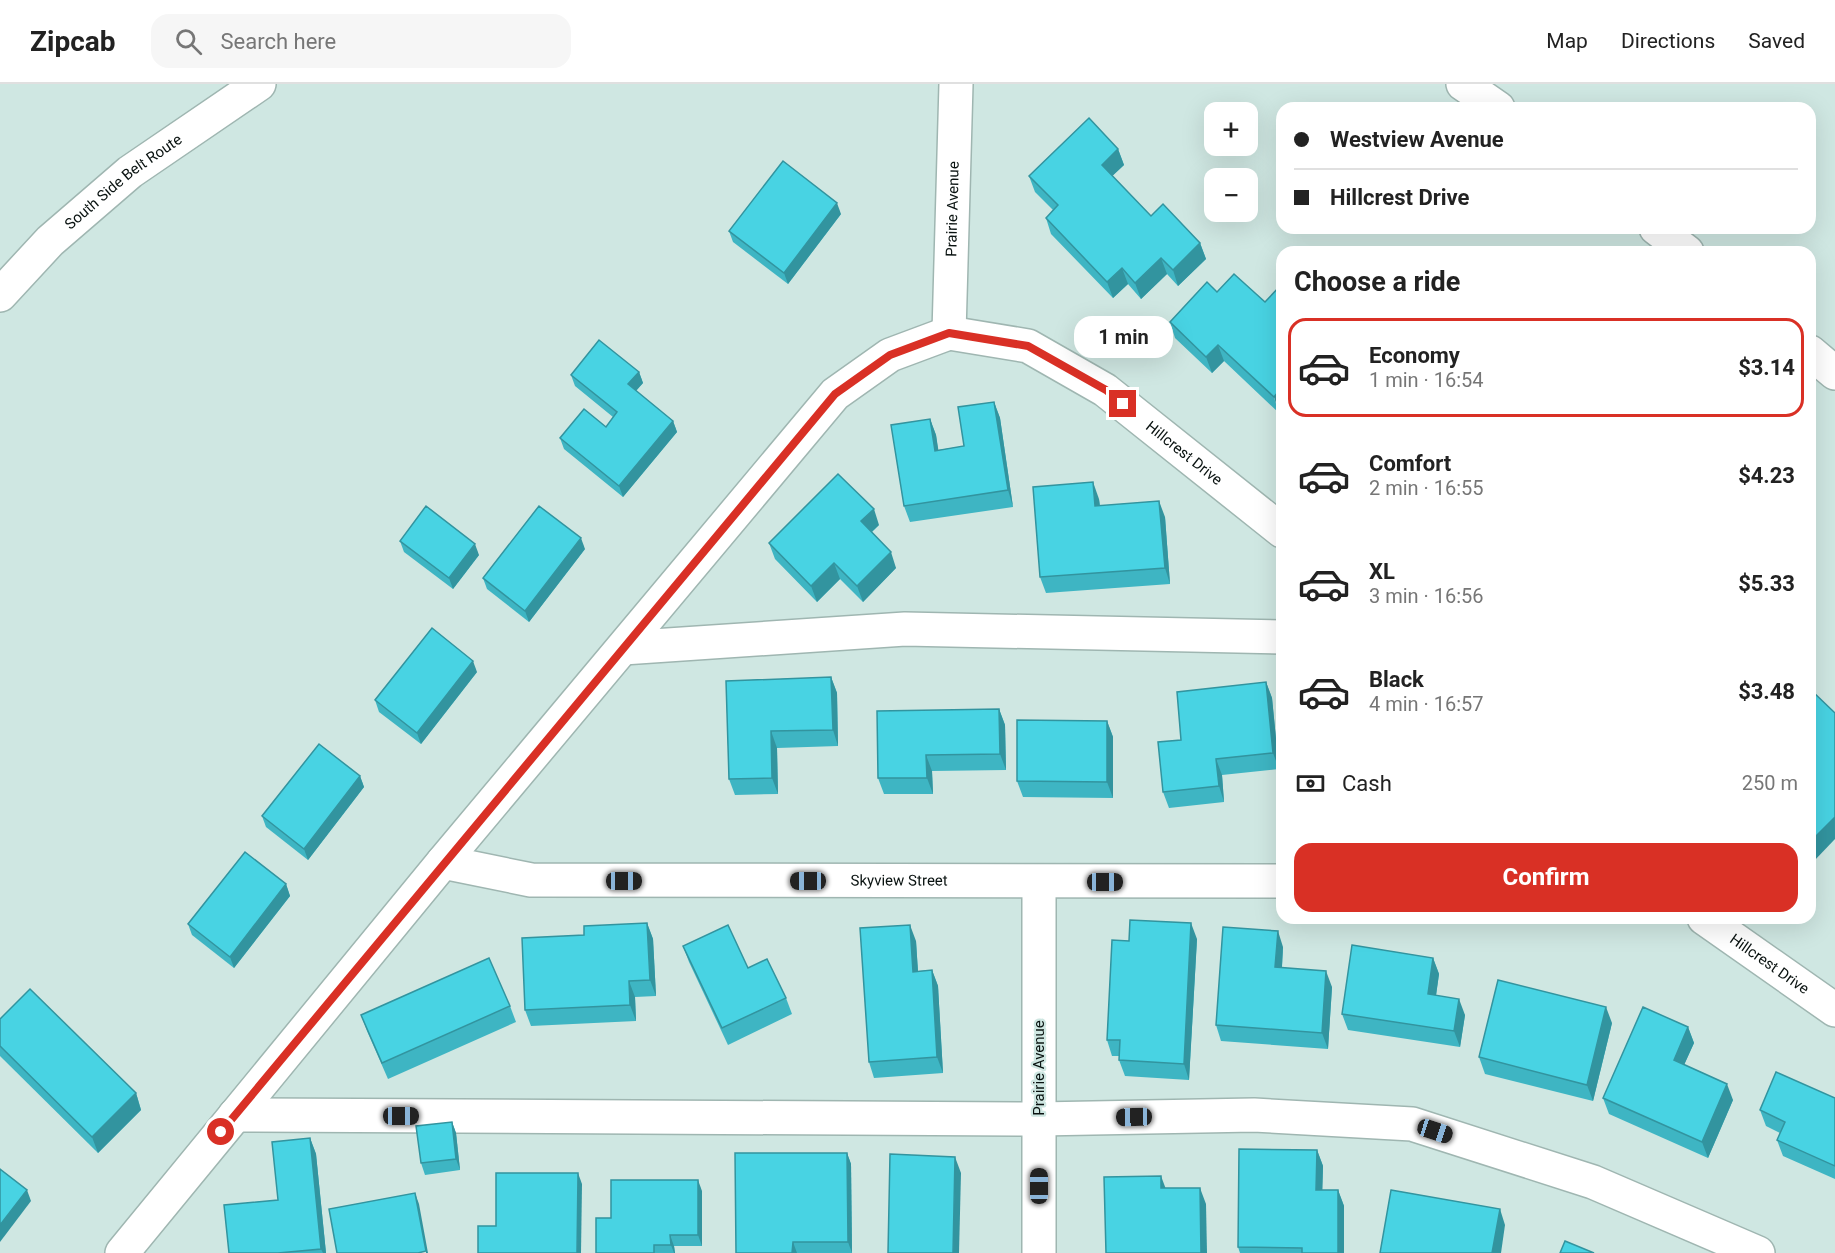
<!DOCTYPE html>
<html lang="en">
<head>
<meta charset="utf-8">
<style>
  :root { --surface:#fff; --page:#f6f6f6; --text:#222; --muted:#767676; --line:#e0e0e0; --accent:#d93025 }
  body { margin:0; font-family:Roboto,sans-serif; background:var(--page); color:var(--text); height:100vh; display:flex; flex-direction:column; font-size:22px; white-space:nowrap }
  * { box-sizing:border-box; margin:0 }
  p { font-size:20px; color:var(--muted) }
  .icon { flex:none; width:33px; height:33px; fill:none; stroke:currentColor; stroke-width:2; stroke-linecap:round; stroke-linejoin:round }
  .map { position:relative; flex:1; overflow:hidden }
  .details { position:absolute; left:1276px; top:162px; width:540px; height:678px; display:flex; flex-direction:column; background:var(--surface); border-radius:18px; box-shadow:0 6px 24px #0002 }
  .details>* { flex:none }
  .top-card { position:absolute; left:1276px; top:18px; width:540px; height:132px; border-radius:18px; box-shadow:0 6px 24px #0002; display:grid; align-content:center; height:132px; padding:0 18px; background:var(--surface) }
  .controls { position:absolute; left:1204px; top:18px; display:grid; gap:12px }
  .controls a { display:grid; place-items:center; width:54px; height:54px; border-radius:12px; background:var(--surface); box-shadow:0 6px 24px #0002; font-size:30px }
  .end { position:absolute; width:27px; height:27px; margin:-14px; border:8px solid #d93025; background:#fff; box-shadow:0 0 0 3px #fff }
  .from { border-radius:50% }
  .bubble { position:absolute; height:42px; border-radius:18px; background:var(--surface); box-shadow:0 6px 24px #0002; font-size:20px; font-weight:700; line-height:42px; text-align:center }
  .car { position:absolute; width:18px; height:36px; margin:-18px -9px; border-radius:8px; box-shadow:0 0 4px 2px #0007; background:linear-gradient(#222 24%,#8ab4d8 0 40%,#222 0 76%,#8ab4d8 0 86%,#222 0) }
  .top-card b { display:flex; align-items:center; gap:21px; height:57px; font-size:22px }
  .top-card b+b { border-top:2px solid var(--line) }
  .top-card i { width:15px; height:15px; background:var(--text) }
  ul { padding:0; list-style:none }
  li { display:flex; align-items:center; gap:18px; height:99px; margin:0 12px 9px; padding:0 6px; border:3px solid transparent; border-radius:18px }
  li div { flex:1 }
  li b { display:block; font-size:22px }
  li em { font-style:normal; font-weight:700 }
  li.current { border-color:var(--accent) }
  li>.icon { width:54px; height:54px; stroke-width:1.5 }
  h2 { padding:0 18px; font-size:27px; line-height:72px }
  .pay { display:flex; align-items:center; gap:15px; height:66px; padding:0 18px; font-size:22px }
  .pay p { margin-inline-start:auto }
  .cta { display:flex; gap:12px; margin-top:auto; padding:12px 18px }
  .cta a { flex:1; height:69px; border-radius:18px; background:var(--accent); color:#fff; font-size:24px; font-weight:700; line-height:69px; text-align:center }
  header { display:flex; align-items:center; gap:36px; box-sizing:border-box; height:84px; padding:0 30px; background:var(--surface); border-bottom:2px solid var(--line) }
  header strong { font-size:28px }
  nav { display:flex; gap:33px; margin-inline-start:auto; font-size:21px }
  .search { width:420px; height:54px; background:var(--page); display:flex; align-items:center; gap:15px; box-sizing:border-box; padding:0 21px; border-radius:18px; color:var(--muted); font-size:22px }
  .map>svg:first-child { display:block }
  .lines { fill:none; stroke-linecap:round; stroke-linejoin:round }
  .minor-casing { stroke:#9fb6b1; stroke-width:36 }
  .major-casing { stroke:#9fb6b1; stroke-width:36 }
  .minor { stroke:#fff; stroke-width:33 }
  .major { stroke:#fff; stroke-width:33 }
  .wall { fill:#3eb5c3 }
  .shaded-wall { fill:#32949f }
  .building { fill:#48d3e3; stroke:#32949f; stroke-width:1.5 }
  .route { stroke:#d93025; stroke-width:8 }
  .labels { text-anchor:middle; stroke-width:4.5; stroke-linejoin:round; paint-order:stroke }
  .street-label { font-size:15px; fill:#091210; stroke:#cfe7e2 }
</style>
</head>
<body>
<header>
<strong>Zipcab</strong>
<div class="search"><svg class="icon" aria-label="search" viewBox="0 0 24 24"><circle cx="10" cy="10" r="6"/><path d="M15 15l6 6"/></svg>Search here</div>
<nav><a>Map</a><a>Directions</a><a>Saved</a></nav>
</header>
<div class="map">
<svg width="1835" height="1169" viewBox="0 0 1835 1169">
  <rect width="100%" height="100%" fill="#cfe7e2"/>
  <g class="lines">
    <defs>
      <g id="minor">
        <path id="s1" d="M949,249L1028,262L1105,306L1282,447"/>
        <path id="s2" d="M949,249L956,0"/>
        <path d="M623,564L905,545L1282,553"/>
        <path id="s3" d="M443,778L531,796L1282,797"/>
        <path d="M1039,798V1169"/>
        <path id="s4" d="M1704,834L1835,926"/>
        <path d="M235,1031L1039,1035L1254,1031L1412,1040L1593,1098L1758,1169"/>
        <path d="M122,1169L443,778L835,310L890,271L949,249"/>
      </g>
      <g id="major">
        <path d="M1463,0L1498,24"/>
        <path d="M1656,144L1687,168"/>
        <path id="s5" d="M0,211L50,157L130,88L259,0"/>
        <path d="M1810,268L1835,289"/>
      </g>
    </defs>
    <use href="#minor" class="minor-casing"/>
    <use href="#major" class="major-casing"/>
    <use href="#minor" class="minor"/>
    <use href="#major" class="major"/>
  </g>
  <g class="wall">
    <path d="M1118,65L1124,81L1112,92L1151,132L1200,159L1206,175L1178,202L1167,190L1141,215L1128,200L1113,214L1051,150L1046,134L1053,126L1035,108L1029,92Z"/>
    <path d="M841,130L788,200L733,158L729,147Z"/>
    <path d="M1234,190L1279,329L1224,277L1212,289L1175,254L1170,238L1217,208Z"/>
    <path d="M639,288L643,299L636,307L673,337L677,348L623,413L564,365L560,354L606,343L613,333L575,302L571,291Z"/>
    <path d="M994,318L1000,334L1013,423L910,438L904,422L930,335L936,351L938,366L964,362Z"/>
    <path d="M1099,415L1100,421L1165,433L1170,500L1046,509L1040,493Z"/>
    <path d="M879,441L871,449L896,484L863,518L840,495L817,518L775,475L769,459Z"/>
    <path d="M400,457L479,471L453,505L404,468Z"/>
    <path d="M585,465L529,538L487,505L483,494Z"/>
    <path d="M477,588L421,660L379,628L375,616Z"/>
    <path d="M831,593L837,609L838,662L777,664L778,710L735,711L729,695L726,597Z"/>
    <path d="M1266,598L1272,614L1279,685L1222,691L1224,718L1169,724L1163,708L1181,656Z"/>
    <path d="M999,625L1005,641L1006,686L932,687L933,710H884L878,694Z"/>
    <path d="M1107,637L1113,653V714L1023,713L1017,697Z"/>
    <path d="M360,692L364,703L308,776L266,743L262,732Z"/>
    <path d="M286,800L290,812L234,884L192,851L188,840Z"/>
    <path d="M647,839L653,855L656,912L635,913L636,937L531,942L525,926L584,851Z"/>
    <path d="M1197,855L1189,996L1125,992L1119,976V972H1112L1107,956L1129,857Z"/>
    <path d="M916,857L918,887L932,886L938,902L943,989L874,994L869,978Z"/>
    <path d="M683,862L748,884L786,914L792,930L728,961L689,878Z"/>
    <path d="M1283,863L1282,883L1332,903L1328,965L1221,957L1216,941Z"/>
    <path d="M1433,874L1439,890L1436,911L1465,931L1460,963L1348,946L1342,930Z"/>
    <path d="M510,922L516,938L388,995L367,947L361,931Z"/>
    <path d="M0,935L136,1009L141,1026L98,1069L0,972Z"/>
    <path d="M1612,939L1593,1017L1485,990L1479,973Z"/>
    <path d="M1688,943L1694,959L1684,981L1733,1016L1708,1074L1609,1030L1603,1014Z"/>
    <path d="M1835,1014V1095L1783,1072L1777,1056L1780,1049L1766,1042L1760,1026Z"/>
    <path d="M452,1038L456,1049L460,1086L425,1091L421,1079Z"/>
    <path d="M310,1054L316,1070L326,1169H229L278,1116Z"/>
    <path d="M1317,1066L1323,1082L1322,1106H1338L1344,1122V1169H1240L1238,1163Z"/>
    <path d="M847,1069L851,1080L852,1169H736Z"/>
    <path d="M702,1107V1162H674L675,1169H596L611,1134Z"/>
  </g>
  <g class="shaded-wall">
    <path d="M1118,65L1124,81L1107,97L1102,81Z"/>
    <path d="M837,119L841,130L788,200L784,189Z"/>
    <path d="M1200,159L1206,175L1178,202L1173,186Z"/>
    <path d="M1161,174L1167,190L1141,215L1135,199Z"/>
    <path d="M1122,184L1128,200L1113,214L1107,198Z"/>
    <path d="M1218,261L1224,277L1212,289L1206,273Z"/>
    <path d="M639,288L643,299L632,311L628,300Z"/>
    <path d="M1282,303V325L1279,329L1274,313Z"/>
    <path d="M994,318L1000,334L1013,423L1008,406Z"/>
    <path d="M930,335L936,351L941,383L935,367Z"/>
    <path d="M673,337L677,348L623,413L619,402Z"/>
    <path d="M1093,398L1099,415L1101,438L1095,422Z"/>
    <path d="M1159,417L1165,433L1170,500L1165,484Z"/>
    <path d="M874,425L879,441L866,453L861,437Z"/>
    <path d="M581,454L585,465L529,538L525,527Z"/>
    <path d="M475,460L479,471L453,505L449,494Z"/>
    <path d="M891,468L896,484L863,518L857,502Z"/>
    <path d="M834,479L840,495L817,518L811,502Z"/>
    <path d="M473,577L477,588L421,660L417,649Z"/>
    <path d="M831,593L837,609L838,662L833,646Z"/>
    <path d="M1266,598L1272,614L1279,685L1273,669Z"/>
    <path d="M999,625L1005,641L1006,686L1000,670Z"/>
    <path d="M1107,637L1113,653V714L1107,698Z"/>
    <path d="M771,647L777,664L778,710L772,694Z"/>
    <path d="M926,671L932,687L933,710L927,694Z"/>
    <path d="M1216,675L1222,691L1224,718L1219,702Z"/>
    <path d="M360,692L364,703L308,776L304,765Z"/>
    <path d="M1835,733V755L1814,777L1810,768V758Z"/>
    <path d="M286,800L290,812L234,884L230,873Z"/>
    <path d="M647,839L653,855L656,912L650,896Z"/>
    <path d="M1191,839L1197,855L1189,996L1184,980Z"/>
    <path d="M910,841L916,857L919,904L913,888Z"/>
    <path d="M1278,847L1283,863L1281,899L1275,883Z"/>
    <path d="M1433,874L1439,890L1434,926L1428,910Z"/>
    <path d="M932,886L938,902L943,989L937,973Z"/>
    <path d="M1326,887L1332,903L1328,965L1322,949Z"/>
    <path d="M629,897L635,913L636,937L630,921Z"/>
    <path d="M1459,915L1465,931L1460,963L1454,947Z"/>
    <path d="M1606,923L1612,939L1593,1017L1587,1001Z"/>
    <path d="M1688,943L1694,959L1679,992L1674,976Z"/>
    <path d="M1727,1000L1733,1016L1708,1074L1702,1058Z"/>
    <path d="M136,1009L141,1026L98,1069L92,1053Z"/>
    <path d="M452,1038L456,1049L460,1086L456,1075Z"/>
    <path d="M310,1054L316,1070L326,1169H323L321,1165Z"/>
    <path d="M1317,1066L1323,1082L1322,1122L1316,1106Z"/>
    <path d="M847,1069L851,1080L852,1169L848,1158Z"/>
    <path d="M955,1073L961,1089L959,1169H953Z"/>
    <path d="M578,1089L582,1100L581,1169H577Z"/>
    <path d="M1161,1092L1167,1108L1161,1104Z"/>
    <path d="M698,1096L702,1107V1162L698,1151Z"/>
    <path d="M1200,1104L1206,1120L1207,1169H1201Z"/>
    <path d="M27,1106L31,1117L0,1158V1141Z"/>
    <path d="M1338,1106L1344,1122V1169H1338Z"/>
    <path d="M415,1109L419,1120L428,1169H426V1167Z"/>
    <path d="M1500,1125L1505,1141L1501,1169H1492Z"/>
    <path d="M670,1151L674,1162L675,1169H674L671,1161Z"/>
    <path d="M793,1158L797,1169H792Z"/>
  </g>
  <g class="building">
    <path d="M1089,34L1118,65L1102,81L1151,132L1163,120L1200,159L1173,186L1161,174L1135,199L1122,184L1107,198L1046,134L1058,121L1029,92Z"/>
    <path d="M783,77L837,119L784,189L729,147Z"/>
    <path d="M1234,190L1265,218L1282,200V303L1274,313L1218,261L1206,273L1170,238L1207,198L1217,208Z"/>
    <path d="M599,256L639,288L628,300L673,337L619,402L560,354L584,325L606,343L617,328L571,291Z"/>
    <path d="M994,318L1008,406L904,422L891,341L930,335L935,367L964,362L958,323Z"/>
    <path d="M838,390L874,425L861,437L891,468L857,502L834,479L811,502L769,459Z"/>
    <path d="M1093,398L1095,422L1159,417L1165,484L1040,493L1033,403Z"/>
    <path d="M426,422L475,460L449,494L400,457Z"/>
    <path d="M539,422L581,454L525,527L483,494Z"/>
    <path d="M432,544L473,577L417,649L375,616Z"/>
    <path d="M831,593L833,646L771,647L772,694L729,695L726,597Z"/>
    <path d="M1266,598L1273,669L1216,675L1219,702L1163,708L1158,658L1181,656L1177,608Z"/>
    <path d="M1810,605L1835,629V733L1810,758Z"/>
    <path d="M999,625L1000,670L926,671L927,694H878L877,627Z"/>
    <path d="M1017,636L1107,637V698L1017,697Z"/>
    <path d="M319,660L360,692L304,765L262,732Z"/>
    <path d="M245,768L286,800L230,873L188,840Z"/>
    <path d="M1130,836L1191,839L1184,980L1119,976L1120,956H1107L1112,856L1129,857Z"/>
    <path d="M647,839L650,896L629,897L630,921L525,926L522,854L584,851V842Z"/>
    <path d="M728,841L748,884L767,875L786,914L722,944L683,862Z"/>
    <path d="M910,841L913,888L932,886L937,973L869,978L860,844Z"/>
    <path d="M1223,843L1278,847L1275,883L1326,887L1322,949L1216,941Z"/>
    <path d="M1352,861L1433,874L1428,910L1459,915L1454,947L1342,930Z"/>
    <path d="M489,874L510,922L382,979L361,931Z"/>
    <path d="M1498,896L1606,923L1587,1001L1479,973Z"/>
    <path d="M30,905L136,1009L92,1053L0,962V935Z"/>
    <path d="M1643,923L1688,943L1674,976L1727,1000L1702,1058L1603,1014Z"/>
    <path d="M1776,988L1835,1014V1082L1777,1056L1785,1038L1760,1026Z"/>
    <path d="M452,1038L456,1075L421,1079L416,1042Z"/>
    <path d="M310,1054L321,1165L278,1169H229L224,1121L278,1116L272,1058Z"/>
    <path d="M1239,1065L1317,1066L1316,1106H1338V1169H1302V1164L1238,1163Z"/>
    <path d="M735,1069H847L848,1158H793L792,1169H736Z"/>
    <path d="M890,1070L955,1073L953,1169H888Z"/>
    <path d="M0,1085L27,1106L0,1141Z"/>
    <path d="M496,1089H578L577,1169H478V1142H496Z"/>
    <path d="M1161,1092V1104H1200L1201,1169H1106L1104,1093Z"/>
    <path d="M611,1096H698V1151H670L671,1161H654V1169H596V1134H611Z"/>
    <path d="M1391,1106L1500,1125L1492,1169H1380Z"/>
    <path d="M415,1109L426,1167L418,1169H337L329,1125Z"/>
    <path d="M1565,1157L1594,1169H1560Z"/>
  </g>
  <g class="lines">
    <path class="route" d="M221,1048L835,310L890,271L949,249L1028,262L1106,306L1123,320"/>
  </g>
  <g class="labels">
    <g class="street-label">
      <text dy="5" stroke="none"><textPath href="#s5" startOffset="168">South Side Belt Route</textPath></text>
      <text dy="5" stroke="none"><textPath href="#s2" startOffset="124">Prairie Avenue</textPath></text>
      <text dy="5" stroke="none"><textPath href="#s1" startOffset="270">Hillcrest Drive</textPath></text>
      <text dy="5" stroke="none"><textPath href="#s3" startOffset="458">Skyview Street</textPath></text>
      <text dy="5" stroke="none"><textPath href="#s4" startOffset="80">Hillcrest Drive</textPath></text>
      <text transform="translate(1039 984) rotate(-90)" y="5">Prairie Avenue</text>
    </g>
  </g>
</svg>
<div class="controls">
<a>+</a>
<a>−</a>
</div>
<i class="end from" style="left:221px;top:1048px"></i>
<i class="end" style="left:1123px;top:320px"></i>
<div class="bubble" style="left:1074px;top:232px;width:99px">1 min</div>
<i class="car" style="left:624px;top:797px;rotate:90deg"></i>
<i class="car" style="left:808px;top:797px;rotate:270deg"></i>
<i class="car" style="left:1105px;top:798px;rotate:90deg"></i>
<i class="car" style="left:401px;top:1032px;rotate:90deg"></i>
<i class="car" style="left:1134px;top:1033px;rotate:269deg"></i>
<i class="car" style="left:1435px;top:1047px;rotate:108deg"></i>
<i class="car" style="left:1039px;top:1102px;rotate:0deg"></i>
<div class="top-card">
<b><i class="from"></i>Westview Avenue</b>
<b><i></i>Hillcrest Drive</b>
</div>
<section class="details">
<h2>Choose a ride</h2>
<ul>
<li class="current"><svg class="icon" aria-label="car" viewBox="0 0 24 24"><path d="M5 17H2v-5l4-1 3-4h7l3 4 3 1v5h-3M9 17h6M6 11h13"/><circle cx="7" cy="17" r="2"/><circle cx="17" cy="17" r="2"/></svg><div><b>Economy</b><p>1 min · 16:54</p></div><em>$3.14</em></li>
<li><svg class="icon" aria-label="car" viewBox="0 0 24 24"><path d="M5 17H2v-5l4-1 3-4h7l3 4 3 1v5h-3M9 17h6M6 11h13"/><circle cx="7" cy="17" r="2"/><circle cx="17" cy="17" r="2"/></svg><div><b>Comfort</b><p>2 min · 16:55</p></div><em>$4.23</em></li>
<li><svg class="icon" aria-label="car" viewBox="0 0 24 24"><path d="M5 17H2v-5l4-1 3-4h7l3 4 3 1v5h-3M9 17h6M6 11h13"/><circle cx="7" cy="17" r="2"/><circle cx="17" cy="17" r="2"/></svg><div><b>XL</b><p>3 min · 16:56</p></div><em>$5.33</em></li>
<li><svg class="icon" aria-label="car" viewBox="0 0 24 24"><path d="M5 17H2v-5l4-1 3-4h7l3 4 3 1v5h-3M9 17h6M6 11h13"/><circle cx="7" cy="17" r="2"/><circle cx="17" cy="17" r="2"/></svg><div><b>Black</b><p>4 min · 16:57</p></div><em>$3.48</em></li>
</ul>
<div class="pay"><svg class="icon" aria-label="cash" viewBox="0 0 24 24"><path d="M3 7h18v10H3z"/><circle cx="12" cy="12" r="2"/></svg>Cash<p>250 m</p></div>
<div class="cta"><a>Confirm</a></div>
</section>
</div>
</body>
</html>
